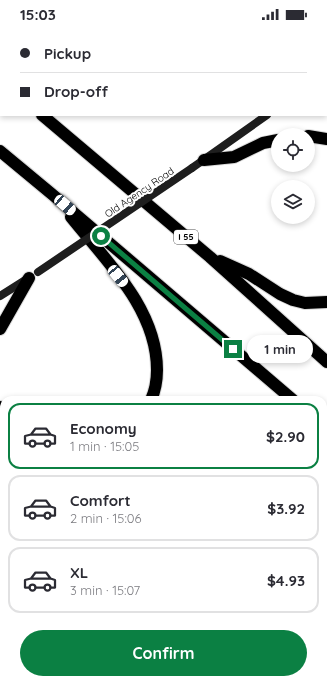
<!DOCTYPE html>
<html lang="en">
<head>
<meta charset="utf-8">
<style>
  :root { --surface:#fff; --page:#f7f7f7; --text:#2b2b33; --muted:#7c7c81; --line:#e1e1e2; --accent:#0b8043 }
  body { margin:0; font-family:Quicksand,sans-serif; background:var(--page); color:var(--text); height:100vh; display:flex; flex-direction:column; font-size:15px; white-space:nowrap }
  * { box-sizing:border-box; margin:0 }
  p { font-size:13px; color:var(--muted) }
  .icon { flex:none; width:22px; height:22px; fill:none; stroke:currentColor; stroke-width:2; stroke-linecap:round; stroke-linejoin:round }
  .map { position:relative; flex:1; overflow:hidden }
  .details { position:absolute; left:0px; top:368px; width:327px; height:288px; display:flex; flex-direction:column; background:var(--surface); border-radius:12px 12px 0 0; box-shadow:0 2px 6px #0003 }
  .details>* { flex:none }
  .top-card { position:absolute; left:0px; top:0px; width:327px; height:88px; box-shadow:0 2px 6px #0003; display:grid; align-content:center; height:88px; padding:0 20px; background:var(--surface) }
  .fabs { position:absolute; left:271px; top:100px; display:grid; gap:8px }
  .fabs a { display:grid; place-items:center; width:44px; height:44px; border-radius:50%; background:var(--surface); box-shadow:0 2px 6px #0003; font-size:20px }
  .end { position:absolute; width:18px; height:18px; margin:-9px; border:5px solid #0b8043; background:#fff; box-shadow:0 0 0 2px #fff }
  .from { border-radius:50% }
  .bubble { position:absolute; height:28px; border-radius:14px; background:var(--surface); box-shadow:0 2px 6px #0003; font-size:13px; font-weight:700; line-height:28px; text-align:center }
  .car { position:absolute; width:12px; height:24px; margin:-12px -6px; border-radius:5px; box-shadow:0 0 3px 1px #0007; background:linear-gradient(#fff 24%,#345 0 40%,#fff 0 76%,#345 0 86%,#fff 0) }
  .top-card b { display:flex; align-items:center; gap:14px; height:38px; font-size:15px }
  .top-card b+b { border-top:1px solid var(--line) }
  .top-card i { width:10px; height:10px; background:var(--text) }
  ul { padding:7px 0 0; list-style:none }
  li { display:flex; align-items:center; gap:12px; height:66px; margin:0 8px 6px; padding:0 12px; border:2px solid var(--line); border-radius:12px }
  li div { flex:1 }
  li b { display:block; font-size:15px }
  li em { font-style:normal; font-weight:700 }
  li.selected { border-color:var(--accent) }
  li>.icon { width:36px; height:36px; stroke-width:1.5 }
  .action { display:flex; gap:8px; margin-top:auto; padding:8px 20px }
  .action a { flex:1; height:46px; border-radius:24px; background:var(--accent); color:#fff; font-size:16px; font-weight:700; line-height:46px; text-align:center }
  .status { display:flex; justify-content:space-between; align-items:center; height:28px; padding:0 20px; background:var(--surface); direction:ltr }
  .status svg { height:11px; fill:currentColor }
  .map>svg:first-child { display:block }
  .building { fill:#c0c0c0; stroke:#959595 }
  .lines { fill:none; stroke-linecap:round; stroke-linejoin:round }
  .motorway-casing { stroke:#dbdbdb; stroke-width:14 }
  .service { stroke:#515151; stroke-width:5.5 }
  .secondary { stroke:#1e1e1e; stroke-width:8 }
  .motorway { stroke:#000; stroke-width:12 }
  .secondary-bridge { stroke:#1e1e1e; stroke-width:8 }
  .route { stroke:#0b8043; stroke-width:5 }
  .labels { text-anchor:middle; stroke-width:4; stroke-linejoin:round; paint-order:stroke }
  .shield { fill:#fff; stroke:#4c4c4c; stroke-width:1 }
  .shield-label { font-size:9px; font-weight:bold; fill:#000 }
  .street-label { font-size:10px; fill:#000; stroke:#fff }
</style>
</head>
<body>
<div class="status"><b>15:03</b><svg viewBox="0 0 49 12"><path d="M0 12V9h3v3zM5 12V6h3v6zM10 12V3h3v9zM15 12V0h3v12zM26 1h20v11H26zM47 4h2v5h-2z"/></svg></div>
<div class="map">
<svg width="327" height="656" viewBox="0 0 327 656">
  <rect width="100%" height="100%" fill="#fff"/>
  <g class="building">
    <path d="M0,516L4,519V598L0,603Z"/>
    <path d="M175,652H183L193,656H174Z"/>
  </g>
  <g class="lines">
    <defs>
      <g id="motorway">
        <path d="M73,0L75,1"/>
        <path d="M326,21H327"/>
        <path d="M326,40H327"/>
        <path d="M0,51L1,52"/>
        <path d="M42,87L210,229L327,334"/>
        <path d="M308,108L327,111"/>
        <path d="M0,123L53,167L293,372"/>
        <path d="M204,132L234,129L263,115L278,112"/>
        <path d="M71,189C107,234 157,281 157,342C157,352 155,363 151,372"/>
        <path d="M220,233L249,246L280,266L293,272L305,275L327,274"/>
        <path d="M0,301L29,250"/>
        <path d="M0,379L4,386"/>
        <path d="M323,398L327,401"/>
        <path d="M0,422L4,426"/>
        <path d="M323,561L327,562"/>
      </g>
    </defs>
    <use href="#motorway" class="motorway-casing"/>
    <g class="service">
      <path d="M0,502L4,506"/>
      <path d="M0,625L4,621"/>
      <path d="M242,652L246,656"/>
      <path d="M111,656L114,652"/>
      <path d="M149,656L152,652"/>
    </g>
    <g class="secondary">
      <path d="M192,140L267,87"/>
      <path d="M0,268L27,251"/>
    </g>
    <use href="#motorway" class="motorway"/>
    <path class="secondary-bridge" d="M38,244L192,140"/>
  </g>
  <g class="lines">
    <path class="route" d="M101,208L233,321"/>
  </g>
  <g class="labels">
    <rect class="shield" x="174" y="202" width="24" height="14" rx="3"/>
    <g class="shield-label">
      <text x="186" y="212">I 55</text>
    </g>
    <g class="street-label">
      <text transform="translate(139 164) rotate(-34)" y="4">Old Agency Road</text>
    </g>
  </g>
</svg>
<div class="fabs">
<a><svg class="icon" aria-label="locate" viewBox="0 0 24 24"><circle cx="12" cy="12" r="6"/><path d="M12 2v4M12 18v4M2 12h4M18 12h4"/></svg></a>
<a><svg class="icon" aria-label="layers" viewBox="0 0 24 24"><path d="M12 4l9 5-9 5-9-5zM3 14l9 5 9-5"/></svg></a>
</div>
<i class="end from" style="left:101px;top:208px"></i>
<i class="end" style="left:233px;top:321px"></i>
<div class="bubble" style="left:247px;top:307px;width:66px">1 min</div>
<i class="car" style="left:65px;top:177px;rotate:131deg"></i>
<i class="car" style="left:118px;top:248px;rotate:141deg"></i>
<div class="top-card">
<b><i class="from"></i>Pickup</b>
<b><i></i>Drop-off</b>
</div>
<section class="details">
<ul>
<li class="selected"><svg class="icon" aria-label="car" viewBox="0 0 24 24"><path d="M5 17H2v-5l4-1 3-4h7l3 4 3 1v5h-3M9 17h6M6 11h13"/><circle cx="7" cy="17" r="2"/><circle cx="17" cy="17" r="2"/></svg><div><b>Economy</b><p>1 min · 15:05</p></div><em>$2.90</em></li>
<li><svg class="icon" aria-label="car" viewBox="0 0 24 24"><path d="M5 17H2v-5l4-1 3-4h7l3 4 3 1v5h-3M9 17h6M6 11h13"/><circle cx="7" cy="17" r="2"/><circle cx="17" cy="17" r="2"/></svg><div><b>Comfort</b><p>2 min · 15:06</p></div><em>$3.92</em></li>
<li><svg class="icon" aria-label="car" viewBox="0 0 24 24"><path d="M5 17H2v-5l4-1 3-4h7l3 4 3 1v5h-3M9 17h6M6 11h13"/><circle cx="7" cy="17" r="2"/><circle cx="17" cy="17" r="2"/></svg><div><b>XL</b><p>3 min · 15:07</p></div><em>$4.93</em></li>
</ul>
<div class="action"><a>Confirm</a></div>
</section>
</div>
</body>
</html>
